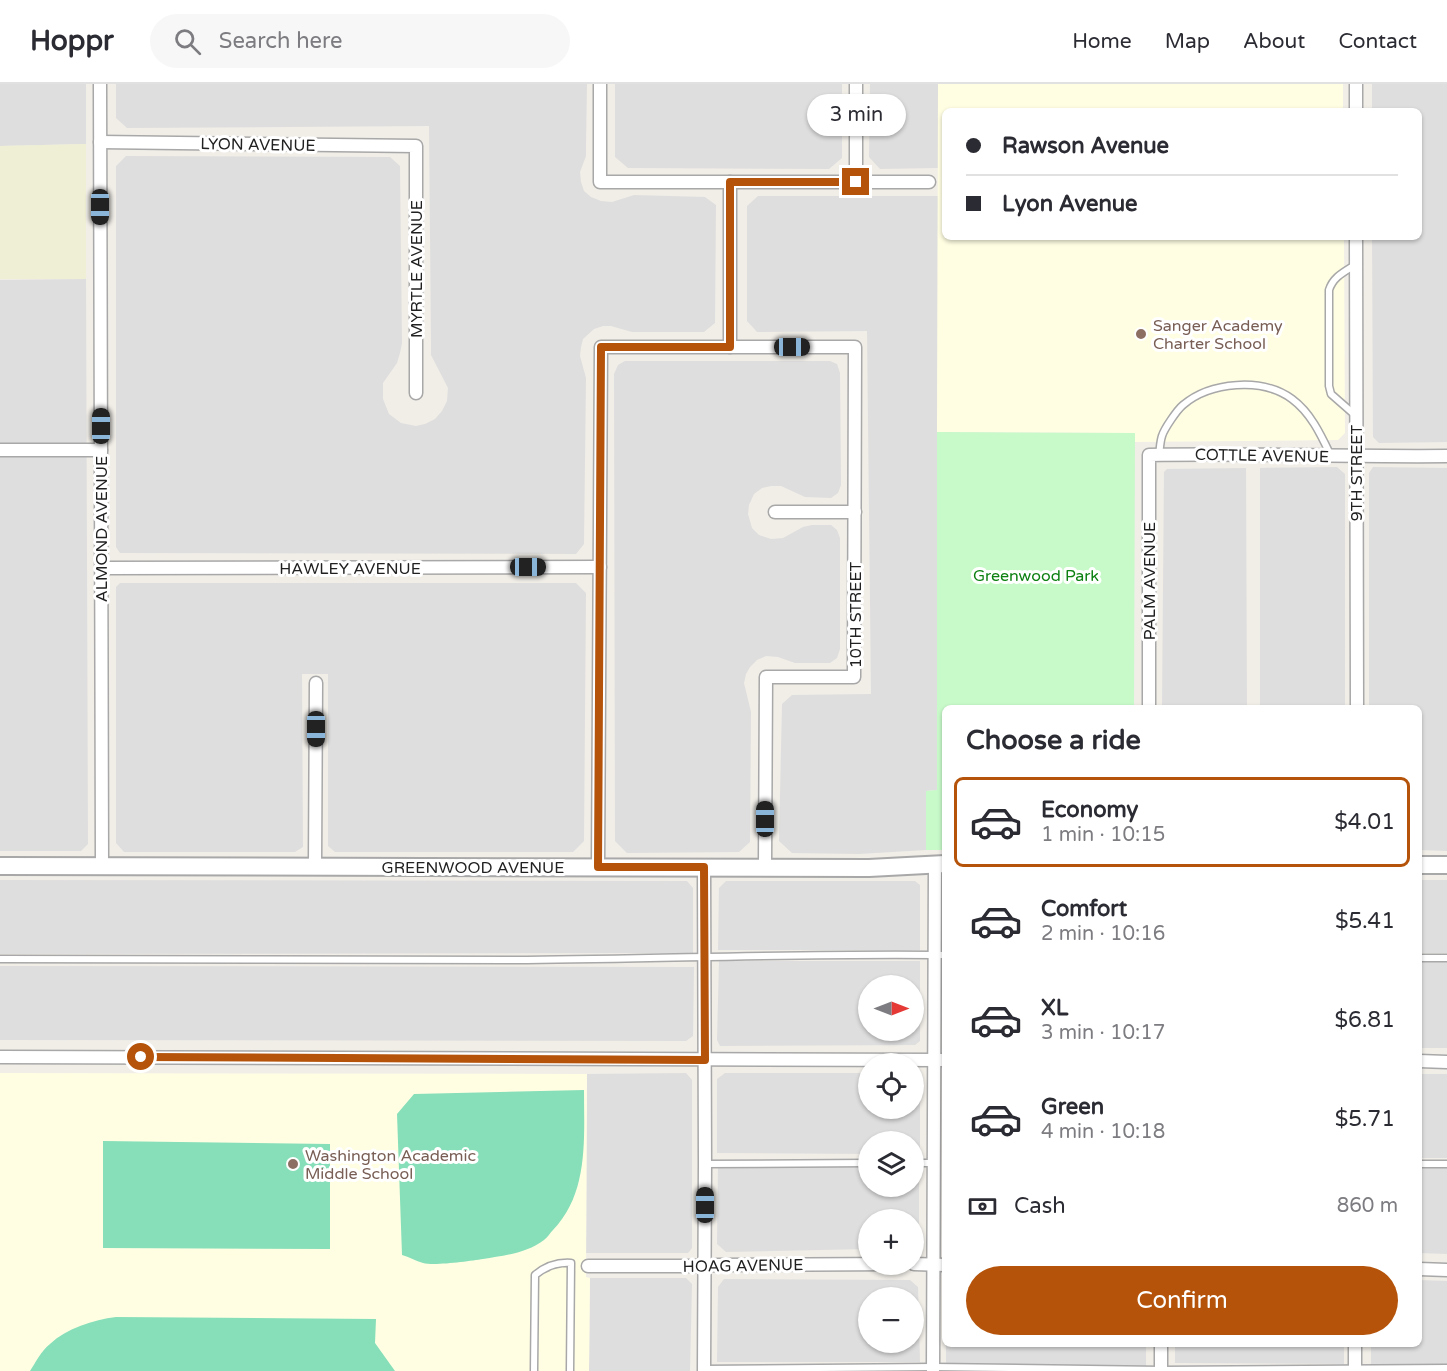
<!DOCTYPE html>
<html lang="en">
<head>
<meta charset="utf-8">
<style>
  :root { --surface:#fff; --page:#f7f7f7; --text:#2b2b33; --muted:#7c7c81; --line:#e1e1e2; --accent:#b45309 }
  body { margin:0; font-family:"Varela Round",sans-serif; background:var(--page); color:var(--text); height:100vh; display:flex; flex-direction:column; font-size:22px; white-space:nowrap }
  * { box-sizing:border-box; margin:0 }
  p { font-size:20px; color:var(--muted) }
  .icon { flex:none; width:33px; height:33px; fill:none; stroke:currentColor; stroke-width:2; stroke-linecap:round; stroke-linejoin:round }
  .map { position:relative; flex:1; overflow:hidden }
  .side { position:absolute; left:942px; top:621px; width:480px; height:642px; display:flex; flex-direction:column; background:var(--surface); border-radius:9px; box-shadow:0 2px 4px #0004 }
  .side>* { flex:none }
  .hud { position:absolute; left:942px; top:24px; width:480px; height:132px; border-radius:9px; box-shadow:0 2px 4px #0004; display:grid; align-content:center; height:132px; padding:0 24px; background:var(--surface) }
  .needle { width:39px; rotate:90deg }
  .buttons { position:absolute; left:858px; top:891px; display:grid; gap:12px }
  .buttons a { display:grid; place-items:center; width:66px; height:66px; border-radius:50%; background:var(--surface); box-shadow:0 2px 4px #0004; font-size:30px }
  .end { position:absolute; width:27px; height:27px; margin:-14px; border:8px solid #b45309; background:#fff; box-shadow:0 0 0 3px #fff }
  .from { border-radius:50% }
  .bubble { position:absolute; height:42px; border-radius:21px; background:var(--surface); box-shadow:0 2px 4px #0004; font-size:20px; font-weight:600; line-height:42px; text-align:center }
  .car { position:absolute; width:18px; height:36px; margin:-18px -9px; border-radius:8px; box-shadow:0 0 4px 2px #0007; background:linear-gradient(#222 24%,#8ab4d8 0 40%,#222 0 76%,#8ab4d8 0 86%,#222 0) }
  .hud b { display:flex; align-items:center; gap:21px; height:57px; font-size:22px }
  .hud b+b { border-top:2px solid var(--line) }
  .hud i { width:15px; height:15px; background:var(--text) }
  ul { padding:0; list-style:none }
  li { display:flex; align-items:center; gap:18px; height:90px; margin:0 12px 9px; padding:0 12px; border:3px solid transparent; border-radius:9px }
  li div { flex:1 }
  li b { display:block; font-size:22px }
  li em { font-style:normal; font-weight:600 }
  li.on { border-color:var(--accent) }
  li>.icon { width:54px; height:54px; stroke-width:1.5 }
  h2 { padding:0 24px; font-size:27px; line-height:72px }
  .pay { display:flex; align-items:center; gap:15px; height:66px; padding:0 24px; font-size:22px }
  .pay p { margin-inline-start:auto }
  .action { display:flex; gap:12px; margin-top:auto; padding:12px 24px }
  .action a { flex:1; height:69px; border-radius:36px; background:var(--accent); color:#fff; font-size:24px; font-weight:600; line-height:69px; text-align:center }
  header { display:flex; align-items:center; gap:36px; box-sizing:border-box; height:84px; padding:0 30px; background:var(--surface); border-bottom:2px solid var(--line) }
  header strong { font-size:28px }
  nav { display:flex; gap:33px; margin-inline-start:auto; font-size:21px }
  .search { width:420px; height:54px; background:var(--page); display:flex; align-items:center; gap:15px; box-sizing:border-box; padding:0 21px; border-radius:33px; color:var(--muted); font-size:22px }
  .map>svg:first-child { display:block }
  .residential { fill:#dfdede; fill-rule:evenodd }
  .education { fill:#fffee3 }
  .farmland { fill:#eeefd4 }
  .park { fill:#c7f9c9 }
  .pitch { fill:#87dfb9 }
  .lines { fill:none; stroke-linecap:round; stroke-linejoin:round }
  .service-casing { stroke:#a8a8a8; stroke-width:9 }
  .minor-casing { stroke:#a8a8a8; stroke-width:15 }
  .tertiary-casing { stroke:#a8a8a8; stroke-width:20 }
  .service { stroke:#fff; stroke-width:6 }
  .minor { stroke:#fff; stroke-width:12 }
  .tertiary { stroke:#fff; stroke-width:16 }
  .route { stroke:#b45309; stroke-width:8 }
  .education-dot { fill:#8d6e63; stroke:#fff; stroke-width:2 }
  .labels { text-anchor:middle; stroke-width:6; stroke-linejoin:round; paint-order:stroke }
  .street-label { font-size:16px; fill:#212121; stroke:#fff }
  .education-label { font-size:16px; fill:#785e54; stroke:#fff; text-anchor:start }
  .park-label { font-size:16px; fill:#0d8112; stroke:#fff }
</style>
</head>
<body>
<header>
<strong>Hoppr</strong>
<div class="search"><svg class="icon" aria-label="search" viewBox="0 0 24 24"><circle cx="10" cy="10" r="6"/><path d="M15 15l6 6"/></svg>Search here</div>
<nav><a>Home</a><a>Map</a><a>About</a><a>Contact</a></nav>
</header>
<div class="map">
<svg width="1447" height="1287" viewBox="0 0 1447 1287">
  <rect width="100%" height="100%" fill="#f1eee8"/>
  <g class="residential">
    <path d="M0,0H86V60L0,62Z"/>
    <path d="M116,0H587L586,63V72L580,88L581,98L584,107L591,113L601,117L612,118L634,111L705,113L716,121L715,239L704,248H632L611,242H603L594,245L583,255L581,263L580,272L586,294L584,460L576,470L120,469L116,463V82L126,72L390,73L400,82L402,259L400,269L397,279L383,299V315L389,330L401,339L416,342L425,340L435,335L442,327L447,317L448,304L431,271V259L429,42L127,44L116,34Z"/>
    <path d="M615,0H842V74L829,85L628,84L615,73Z"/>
    <path d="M870,0H938V84L880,85L869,73Z"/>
    <path d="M1372,0H1447V358L1379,359L1373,353L1372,153H1419V27H1372Z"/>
    <path d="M758,112H938L937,706L926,707V766L859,770L792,769L779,757L782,620L792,611L871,610L867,247L757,248L747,237V122Z"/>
    <path d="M86,195L88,760L81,767H0V196Z"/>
    <path d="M625,277H830L837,280L840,289L841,401L838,409L831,414L805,413L781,402H771L762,404L754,410L749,421L748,430L752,444L759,451L771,455L783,454L803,443L812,441H831L837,446L840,454V565L837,574L830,579H795L778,573L766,572L757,576L750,583L746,590L744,599L751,628L750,758L739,768L627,769L615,757L614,290L618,281Z"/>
    <path d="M1337,383L1345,390V624H1260V384Z"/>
    <path d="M1373,383L1447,384V767L1419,766V624H1369V389Z"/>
    <path d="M1246,384L1247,624H1162L1164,388L1167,385Z"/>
    <path d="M120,499H576L586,509L584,757L573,768H335L328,762V590H302L303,763L295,768H124L116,759V503Z"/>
    <path d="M0,796L687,797L693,804V869L0,870Z"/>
    <rect x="1419" y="796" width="28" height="73"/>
    <path d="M726,797H915L920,801V866H718L719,804Z"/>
    <path d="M719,877H920V957L915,961L720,962L717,956ZM868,902H914V946H868Z"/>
    <rect x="1419" y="878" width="28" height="86"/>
    <path d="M0,882L694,883L693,952L686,957L0,956Z"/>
    <path d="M686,989L692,996V1164L688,1169H586L587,990Z"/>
    <path d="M725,989H868V1024H914V991L920,998V1070H914V1058H868V1070L717,1069V995Z"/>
    <rect x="1419" y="990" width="28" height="84"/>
    <path d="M718,1081H868V1102H914V1081H919V1161L914,1164V1136H868V1165L726,1168L717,1160Z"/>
    <path d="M1419,1084H1447V1170L1419,1169Z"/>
    <path d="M590,1194H686L692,1200L690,1287H589Z"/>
    <path d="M724,1195L910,1196L918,1203L920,1278H717L718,1203ZM868,1214H914V1258H868Z"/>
    <path d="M1419,1196L1447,1197V1280H1371V1260H1419Z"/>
    <path d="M946,1260H1146V1282L946,1280Z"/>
    <path d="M1175,1260H1344V1280L1175,1279Z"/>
  </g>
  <g class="education">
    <path d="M938,0H1343V27H945V153H1344L1345,349L1338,356L1134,358V349L937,348Z"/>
    <path d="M0,989L587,990L586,1193L590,1194L589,1287H0Z"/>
  </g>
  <path class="farmland" d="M86,60V195H0V62Z"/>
  <path class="park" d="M937,348L1135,349L1134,624H945V766H926V707L937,706Z"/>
  <g class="pitch">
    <path d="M584,1006C584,1054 589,1109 553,1146C550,1149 547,1154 544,1156C527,1169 503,1172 483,1175C470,1177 435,1182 423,1179C416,1177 409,1173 402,1171L397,1030L414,1010Z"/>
    <path d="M103,1057L330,1060V1165L103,1164Z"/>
    <path d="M116,1233L376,1235L375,1259L395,1287H30C36,1278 41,1267 50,1260C67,1244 93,1236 116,1233Z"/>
  </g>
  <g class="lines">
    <defs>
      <g id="service">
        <path d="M1355,181C1344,188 1333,193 1329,206V302L1331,310L1355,331"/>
        <path d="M1159,371C1160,365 1160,358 1162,352C1164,345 1177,326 1183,321C1210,298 1262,293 1292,315C1311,329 1321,351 1331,372"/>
        <path d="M1419,874H1447"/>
        <path d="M0,875C176,875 351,876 527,876C666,875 806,869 945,871"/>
        <path d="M914,1079H933"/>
        <path d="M705,1080L868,1079"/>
        <path d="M1419,1080H1447"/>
        <path d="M704,1285L933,1283L1161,1286L1447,1284"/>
        <path d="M534,1287L535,1191C546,1182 557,1178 571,1179L570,1287"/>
      </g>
      <g id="minor">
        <path d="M100,0L102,782"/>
        <path d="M600,0V98H929"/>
        <path d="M1356,0V27"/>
        <path d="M100,58L416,62V309"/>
        <path d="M856,98V0"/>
        <path d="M1356,153L1357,624"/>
        <path d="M730,263V98"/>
        <path d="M0,366H101"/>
        <path d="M775,428H855"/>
        <path d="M101,484L600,483"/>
        <path d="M1149,624V371C1248,369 1348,373 1447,372"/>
        <path d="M315,782L316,599"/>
        <path d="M598,783L601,263H855L854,593H766L765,783"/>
        <path d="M704,783L705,1080L704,1287"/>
        <path d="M0,973L945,976"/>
        <path d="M1419,977L1447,978"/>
        <path d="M914,1180L945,1181"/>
        <path d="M588,1182H691L719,1181L899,1180"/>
        <path d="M1419,1185L1447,1186"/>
        <path d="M933,1287L935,781"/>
        <path d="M1161,1287V1260"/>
        <path d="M1355,1287V1260"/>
      </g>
      <g id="tertiary">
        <path d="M1419,781H1447"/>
        <path d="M0,782L869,784L945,780"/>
      </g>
    </defs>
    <use href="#service" class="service-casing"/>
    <use href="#minor" class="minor-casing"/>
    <use href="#tertiary" class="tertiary-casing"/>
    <use href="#service" class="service"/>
    <use href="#minor" class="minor"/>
    <use href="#tertiary" class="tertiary"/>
  </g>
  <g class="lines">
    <path class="route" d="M141,973L705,976L704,783H598L601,263H730V98H856"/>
  </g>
  <g class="education-dot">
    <circle cx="1141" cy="250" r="6"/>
    <circle cx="293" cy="1080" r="6"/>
  </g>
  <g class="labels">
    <g class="street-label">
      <text transform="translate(258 60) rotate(1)" y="6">LYON AVENUE</text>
      <text transform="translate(416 185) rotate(-90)" y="6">MYRTLE AVENUE</text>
      <text transform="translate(1262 371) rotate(1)" y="6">COTTLE AVENUE</text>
      <text transform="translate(1356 389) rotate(-90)" y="6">9TH STREET</text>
      <text transform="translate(101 445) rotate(-90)" y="6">ALMOND AVENUE</text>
      <text x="350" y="490">HAWLEY AVENUE</text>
      <text transform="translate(1149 497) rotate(-90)" y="6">PALM AVENUE</text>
      <text transform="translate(855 531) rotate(-90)" y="6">10TH STREET</text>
      <text x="473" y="789">GREENWOOD AVENUE</text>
      <text transform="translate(743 1181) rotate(-1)" y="6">HOAG AVENUE</text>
    </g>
    <g class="education-label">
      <text x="1153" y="247">Sanger Academy<tspan x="1153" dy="18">Charter School</tspan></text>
      <text x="305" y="1077">Washington Academic<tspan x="305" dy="18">Middle School</tspan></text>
    </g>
    <g class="park-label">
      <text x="1036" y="497">Greenwood Park</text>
    </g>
  </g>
</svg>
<div class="buttons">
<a><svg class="needle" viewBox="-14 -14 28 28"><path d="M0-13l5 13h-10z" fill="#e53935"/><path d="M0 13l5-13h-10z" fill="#7c7c81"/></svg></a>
<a><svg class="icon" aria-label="locate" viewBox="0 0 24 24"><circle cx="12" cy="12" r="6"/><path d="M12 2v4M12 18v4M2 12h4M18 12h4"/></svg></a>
<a><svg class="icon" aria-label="layers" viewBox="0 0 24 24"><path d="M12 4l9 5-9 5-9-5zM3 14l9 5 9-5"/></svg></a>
<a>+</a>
<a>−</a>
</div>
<i class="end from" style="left:141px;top:973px"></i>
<i class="end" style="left:856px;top:98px"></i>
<div class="bubble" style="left:807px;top:10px;width:99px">3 min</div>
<i class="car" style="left:100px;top:123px;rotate:180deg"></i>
<i class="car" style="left:792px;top:263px;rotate:90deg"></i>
<i class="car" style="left:101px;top:342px;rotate:0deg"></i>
<i class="car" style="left:528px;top:483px;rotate:90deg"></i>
<i class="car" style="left:316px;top:645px;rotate:180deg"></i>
<i class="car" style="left:765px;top:735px;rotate:0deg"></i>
<i class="car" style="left:705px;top:1121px;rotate:0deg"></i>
<div class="hud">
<b><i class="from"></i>Rawson Avenue</b>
<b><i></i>Lyon Avenue</b>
</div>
<section class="side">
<h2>Choose a ride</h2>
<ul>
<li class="on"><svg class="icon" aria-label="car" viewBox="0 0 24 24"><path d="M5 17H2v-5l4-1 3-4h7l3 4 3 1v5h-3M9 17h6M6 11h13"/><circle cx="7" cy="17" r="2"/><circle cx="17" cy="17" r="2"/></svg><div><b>Economy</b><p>1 min · 10:15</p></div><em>$4.01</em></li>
<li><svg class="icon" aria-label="car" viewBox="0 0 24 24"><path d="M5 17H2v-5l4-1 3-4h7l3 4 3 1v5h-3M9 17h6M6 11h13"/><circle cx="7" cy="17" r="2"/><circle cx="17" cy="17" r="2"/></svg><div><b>Comfort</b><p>2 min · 10:16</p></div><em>$5.41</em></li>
<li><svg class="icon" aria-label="car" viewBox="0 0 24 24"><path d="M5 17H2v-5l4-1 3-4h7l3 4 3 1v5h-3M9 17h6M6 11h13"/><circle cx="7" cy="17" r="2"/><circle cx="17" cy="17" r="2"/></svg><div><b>XL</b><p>3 min · 10:17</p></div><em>$6.81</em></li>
<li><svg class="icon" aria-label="car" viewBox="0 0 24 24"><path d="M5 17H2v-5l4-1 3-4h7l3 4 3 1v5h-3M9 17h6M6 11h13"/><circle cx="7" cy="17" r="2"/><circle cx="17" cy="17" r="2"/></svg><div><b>Green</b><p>4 min · 10:18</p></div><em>$5.71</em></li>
</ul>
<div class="pay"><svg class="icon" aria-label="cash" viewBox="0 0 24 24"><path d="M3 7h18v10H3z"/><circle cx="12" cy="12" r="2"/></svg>Cash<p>860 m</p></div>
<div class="action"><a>Confirm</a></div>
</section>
</div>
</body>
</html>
